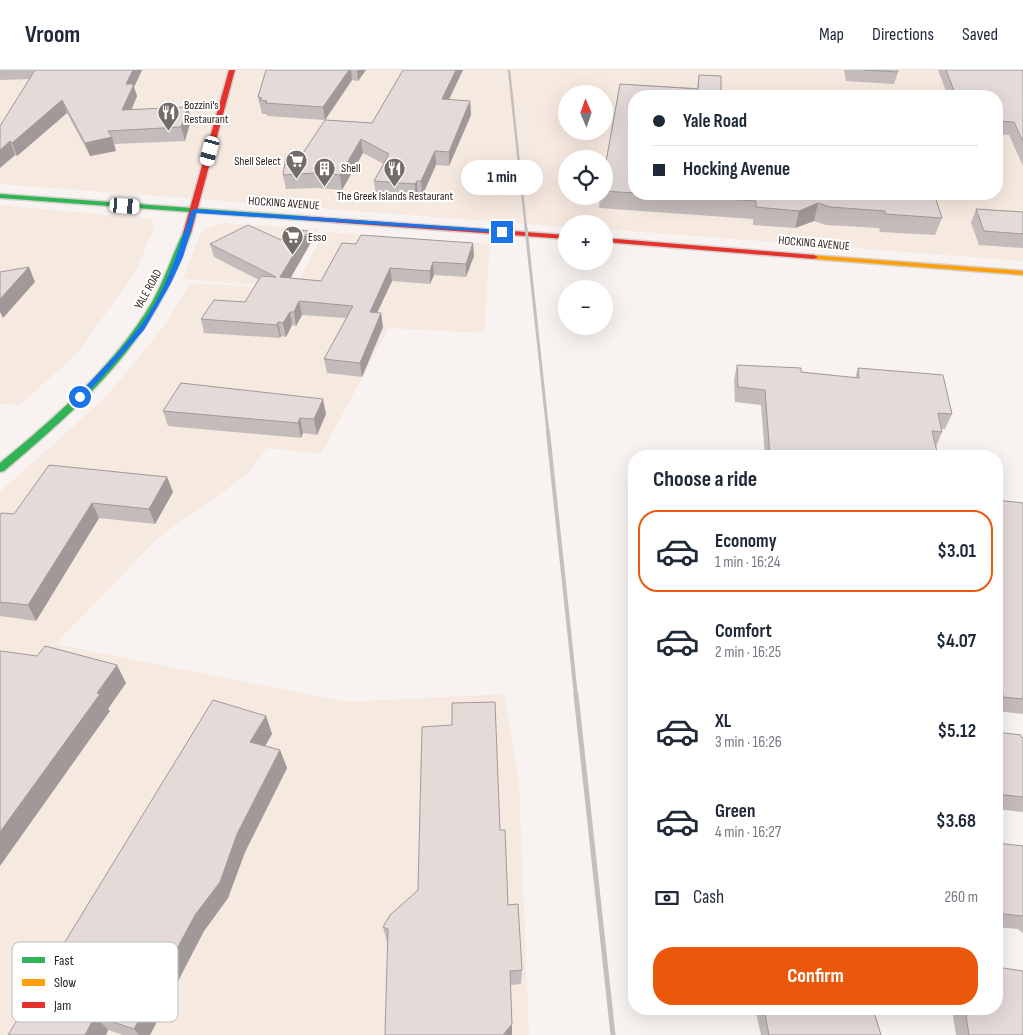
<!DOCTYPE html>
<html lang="en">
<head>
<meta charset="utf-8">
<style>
  :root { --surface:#fff; --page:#f2f2f3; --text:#1f2937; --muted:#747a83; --line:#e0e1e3; --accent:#ea580c }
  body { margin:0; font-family:"Sofia Sans Condensed",sans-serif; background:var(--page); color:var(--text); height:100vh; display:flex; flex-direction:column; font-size:19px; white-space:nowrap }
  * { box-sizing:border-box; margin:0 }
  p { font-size:16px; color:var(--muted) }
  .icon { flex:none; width:28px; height:28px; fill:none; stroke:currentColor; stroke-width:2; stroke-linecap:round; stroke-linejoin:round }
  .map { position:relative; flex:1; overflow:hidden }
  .side { position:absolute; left:628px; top:380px; width:375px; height:565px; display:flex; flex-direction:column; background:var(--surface); border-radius:20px; box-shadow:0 5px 20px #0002 }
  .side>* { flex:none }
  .banner { position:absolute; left:628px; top:20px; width:375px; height:110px; border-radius:20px; box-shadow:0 5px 20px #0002; display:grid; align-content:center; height:110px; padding:0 25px; background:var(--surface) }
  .needle { width:32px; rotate:358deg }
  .tools { position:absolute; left:558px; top:15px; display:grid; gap:10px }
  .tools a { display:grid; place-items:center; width:55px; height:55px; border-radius:50%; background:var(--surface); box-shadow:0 5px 20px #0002; font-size:25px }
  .end { position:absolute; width:22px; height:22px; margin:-11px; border:6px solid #1a73e8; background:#fff; box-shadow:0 0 0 2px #fff }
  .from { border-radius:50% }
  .bubble { position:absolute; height:35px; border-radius:18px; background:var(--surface); box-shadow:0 5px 20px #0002; font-size:16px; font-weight:700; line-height:35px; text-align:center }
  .car { position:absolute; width:15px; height:30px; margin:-15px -8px; border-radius:6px; box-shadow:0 0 4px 1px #0007; background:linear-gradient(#fff 24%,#345 0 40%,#fff 0 76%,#345 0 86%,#fff 0) }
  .banner b { display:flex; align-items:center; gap:18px; height:48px; font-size:19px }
  .banner b+b { border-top:1px solid var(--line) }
  .banner i { width:12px; height:12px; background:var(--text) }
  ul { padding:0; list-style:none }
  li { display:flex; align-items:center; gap:15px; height:82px; margin:0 10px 8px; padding:0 15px; border:2px solid transparent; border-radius:20px }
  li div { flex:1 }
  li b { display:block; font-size:19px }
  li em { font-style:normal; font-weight:700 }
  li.selected { border-color:var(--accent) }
  li>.icon { width:45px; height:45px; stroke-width:1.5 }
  h2 { padding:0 25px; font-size:22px; line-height:60px }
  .pay { display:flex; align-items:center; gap:12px; height:55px; padding:0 25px; font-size:19px }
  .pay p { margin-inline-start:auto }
  .primary-button { display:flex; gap:10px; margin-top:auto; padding:10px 25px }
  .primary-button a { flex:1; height:58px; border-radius:20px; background:var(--accent); color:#fff; font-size:20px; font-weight:700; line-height:58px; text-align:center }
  header { display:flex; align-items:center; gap:30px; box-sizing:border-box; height:70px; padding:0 25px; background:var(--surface); border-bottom:1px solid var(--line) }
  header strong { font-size:24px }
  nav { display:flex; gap:28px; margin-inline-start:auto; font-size:18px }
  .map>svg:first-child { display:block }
  .built { fill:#f6e9e0; fill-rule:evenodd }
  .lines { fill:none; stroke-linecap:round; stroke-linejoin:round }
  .fast-casing { stroke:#d7d1cc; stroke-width:3 }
  .slow-casing { stroke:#d7d1cc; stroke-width:3 }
  .jam-casing { stroke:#d7d1cc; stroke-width:3 }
  .fast { fill:#30b455; fill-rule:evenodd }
  .slow { fill:#ff9f0a; fill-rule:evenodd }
  .jam { fill:#e5322d; fill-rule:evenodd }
  .rail-far3 { stroke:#c2c0bf; stroke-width:2.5 }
  .rail-far2 { stroke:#c2c0bf; stroke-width:3 }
  .rail-far1 { stroke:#c2c0bf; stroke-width:4 }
  .rail { stroke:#c2c0bf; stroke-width:5 }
  .wall { fill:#c4bcbb }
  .shaded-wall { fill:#a09998 }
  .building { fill:#e4dbd9; stroke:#a09998 }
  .route { fill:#1a73e8 }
  .labels { text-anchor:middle; stroke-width:4; stroke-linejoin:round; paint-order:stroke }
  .far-poi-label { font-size:12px; fill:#2c231d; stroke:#fff; text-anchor:start }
  .far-street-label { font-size:12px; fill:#2c231d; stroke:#fff }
  .key { fill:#fff; stroke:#c0bdbb; stroke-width:1 }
  .key-label { font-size:14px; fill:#2c231d }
</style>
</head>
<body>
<header>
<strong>Vroom</strong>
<nav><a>Map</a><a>Directions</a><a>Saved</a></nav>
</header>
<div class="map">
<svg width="1023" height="965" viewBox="0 0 1023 965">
  <rect width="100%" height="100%" fill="#f8f3f0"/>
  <g class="built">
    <path d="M0,0H1023V191L604,159V154H566V157L0,114ZM566,24H604V61H566ZM634,26H996V124H634ZM566,89H604V126H566Z"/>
    <path d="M0,135L152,149L154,157L137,199L77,284L19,335L0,334Z"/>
    <path d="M221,153L320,159L286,217L183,209L202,160Z"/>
    <path d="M324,162L490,174L484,263L389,258L321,384L267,378L248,404L159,467L55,574L347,632L504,624L519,713L529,965H0V422L106,327L165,255L190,213L294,219Z"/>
  </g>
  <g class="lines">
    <defs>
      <g id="fast">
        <path d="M0,124L302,146L306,148L302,150L0,128Z"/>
        <path d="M184,161L191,163C182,187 173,210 160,232C122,300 62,352 4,401L0,402V393C56,347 113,297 151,234C165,210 172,185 184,161Z"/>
      </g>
      <path id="slow" d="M811,185L1023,201V205L814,189L810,187Z"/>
      <g id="jam">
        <path d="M229,0H235L191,163L184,165L183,163Z"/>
        <path d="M299,146L566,165V169L302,150L298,148Z"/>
        <path d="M604,168L814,185L818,187L814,189L604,172Z"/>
      </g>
    </defs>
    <use href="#fast" class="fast-casing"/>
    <use href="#slow" class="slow-casing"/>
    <use href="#jam" class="jam-casing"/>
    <use href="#fast" class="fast"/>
    <use href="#slow" class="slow"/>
    <use href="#jam" class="jam"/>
    <path class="rail-far3" d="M509,0L526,159"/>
    <path class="rail-far2" d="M526,158L548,363"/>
    <path class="rail-far1" d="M548,362L576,626"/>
    <path class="rail" d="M576,625L613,965"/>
  </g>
  <g class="wall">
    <path d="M0,0H142L134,17L137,26L131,40L191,50L185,71L114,74L116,81L90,86L67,43L17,86L15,85L0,98L30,9L0,10Z"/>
    <path d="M266,0H366L358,11L352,10L325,50L372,53L403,0H463L449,30L470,31L471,45L449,96L436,95L422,126L418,125L416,129L376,126L374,111L384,94L363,83L342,120L317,118L286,119L283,105L301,86L325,50L267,46V44H262L258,27Z"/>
    <path d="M844,0H897L898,2L894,14L846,11Z"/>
    <path d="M938,0H1023V96L1009,65L996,64V26H948Z"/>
    <path d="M699,5L721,6V26H634V124H934L942,148L935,165L880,162L879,158L826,155L814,151L795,158L753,155V149L599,138L600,126H604V103L620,14L697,18Z"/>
    <path d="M976,139L1023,142V178L979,175L971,153Z"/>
    <path d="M308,161L310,174L290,208L321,211L342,173L474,186L466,207L434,205L430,214L392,211L377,243H381L383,257L362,307L327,303L324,289L346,248L302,245L296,256L292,255L286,267L281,266L280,268L204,263L201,249L245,232L259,210L214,187L210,174L281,170Z"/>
    <path d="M737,295L855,308L858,298L952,344L945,359H942V362L936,377L938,386H765L761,335L735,332L734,310Z"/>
    <path d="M163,341L326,344L317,365L303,363L301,368L168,356Z"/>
    <path d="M167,407L173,422L155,454L99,448L36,551L0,546V445L14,444Z"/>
    <path d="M996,430L1023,433V644L996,641Z"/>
    <path d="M266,646L272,664L265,676L280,680L287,698L245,782L228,828L204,861L150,965H123L108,960L106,965H8Z"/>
    <path d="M996,662L1023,668V742L996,739Z"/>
    <path d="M996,773L1023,776V863L1018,859L996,857Z"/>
    <path d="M508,835L522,900L521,914L511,915L387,872L383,857Z"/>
    <path d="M755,939H873L881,965H761Z"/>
    <path d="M952,939H996L1023,965H956Z"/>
  </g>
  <g class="shaded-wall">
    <path d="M133,0H142L134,17L137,26L126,53L122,40L126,14Z"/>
    <path d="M349,0H351L352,10L325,50L323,37Z"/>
    <path d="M357,0H366L358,11Z"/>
    <path d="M456,0H463L442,43V29Z"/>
    <path d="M62,30L67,43L17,86L12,73Z"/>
    <path d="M470,31L471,45L449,96V82Z"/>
    <path d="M188,37L191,50L185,71L181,57Z"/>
    <path d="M112,67L116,81L90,86L85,73Z"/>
    <path d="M361,69L363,83L342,120L340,105Z"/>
    <path d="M10,71L15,85L0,98V80Z"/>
    <path d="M435,81L436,95L422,126L421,111Z"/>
    <path d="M417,111L418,125L416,129L415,114Z"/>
    <path d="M818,133L814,151L795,158L799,141Z"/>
    <path d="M308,161L310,174L283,221L280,207Z"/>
    <path d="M473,173L474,186L466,207V194Z"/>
    <path d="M433,192L434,205L430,214V201Z"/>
    <path d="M29,197L35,212L3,248L0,242V229Z"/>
    <path d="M390,198L392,211L371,256L370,242Z"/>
    <path d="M299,231L302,245L296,256L294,242Z"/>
    <path d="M290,242L292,255L286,267L283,253Z"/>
    <path d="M381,243L383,257L362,307L360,293Z"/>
    <path d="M278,252L281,266L280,268L277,255Z"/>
    <path d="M323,329L326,344L317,365L314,349Z"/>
    <path d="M300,348L303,363L301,368L298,353Z"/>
    <path d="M167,407L173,422L155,454L149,439Z"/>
    <path d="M92,433L99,448L36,551L28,535Z"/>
    <path d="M117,595L126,613L108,639L110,641L0,796V762Z"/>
    <path d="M266,646L272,664L257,690L250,672Z"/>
    <path d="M280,680L287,698L245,782L228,828L204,861L150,965H139L134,959L195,845Z"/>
    <path d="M95,946L108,960L106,965H85Z"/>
    <path d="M512,954V965H503Z"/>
  </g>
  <g class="building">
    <path d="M35,0H133L126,14H134L122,40L188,37L181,57L108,61L112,67L85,73L62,30L12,73L10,71L0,80V56Z"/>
    <path d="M266,0H349L323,37L265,33L267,31L259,30L262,28L258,27Z"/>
    <path d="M403,0H456L442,29L470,31L449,82L435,81L421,111H417L415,114L374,111L389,84L361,69L340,105L314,103L283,105L286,87L301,86L325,50L372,53Z"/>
    <path d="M864,0H897L898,2Z"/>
    <path d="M946,0H1023V72L1014,52L996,51V26H949L948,25L956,26Z"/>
    <path d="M699,5L721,6V26H634V123L604,121V103L620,14L698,19Z"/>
    <path d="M650,124H934L942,148L885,144V141L830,137L818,133L799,141L756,137V131Z"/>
    <path d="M976,139L1023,142V164L984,161Z"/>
    <path d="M248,155L281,170L288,159L308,161L280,207L321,211L342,173L356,174L361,165L473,173L466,194L433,192L430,201L390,198L370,242L381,243L360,293L324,289L353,236L299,231L294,242H290L283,253L278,252L277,255L201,249L214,230L245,232L261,206L276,207L210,174Z"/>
    <path d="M29,197L0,229V202Z"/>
    <path d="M737,295L801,298V302L859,308L858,298L943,305L952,344L938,343L942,362L932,361L938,386H770L765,320L738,317Z"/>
    <path d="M181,313L323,329L314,349L300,348L298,353L163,341Z"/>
    <path d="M49,395L167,407L149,439L92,433L28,535L0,532V445L1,443L14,444Z"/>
    <path d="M996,430L1023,433V629L1003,627V624L996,623Z"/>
    <path d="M45,576L117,595L97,623L100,624L0,762V581L37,586Z"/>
    <path d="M213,630L266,646L250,672L280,680L237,764L220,812L195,845L134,959L95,946L85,965H8Z"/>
    <path d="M495,632L500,760H505L508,835L518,834L522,900L510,901L512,954L503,965H385L388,859L383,857L390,845L418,820L422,657L452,655V633Z"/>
    <path d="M996,662L1021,665V667L1023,668V727L996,724Z"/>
    <path d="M996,773L1023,776V846L1003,844H996Z"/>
    <path d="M996,897L1023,901V965H969L965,939H996Z"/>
    <path d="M764,939H873L881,965H769Z"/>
  </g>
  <path class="route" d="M194,139L502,160L505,162L502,163L196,143L183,187L171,213L144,260L83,328H78V325C97,304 119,283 137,260C165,225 178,182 191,141Z"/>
  <defs>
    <symbol id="restaurant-pin" viewBox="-11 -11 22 30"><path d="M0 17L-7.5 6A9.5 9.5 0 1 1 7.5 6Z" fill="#736c67" stroke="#fff"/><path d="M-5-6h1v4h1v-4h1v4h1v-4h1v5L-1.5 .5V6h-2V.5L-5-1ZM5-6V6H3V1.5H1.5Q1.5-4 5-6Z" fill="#fff"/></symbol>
    <symbol id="supermarket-pin" viewBox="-11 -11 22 30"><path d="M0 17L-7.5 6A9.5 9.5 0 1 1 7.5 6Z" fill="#736c67" stroke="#fff"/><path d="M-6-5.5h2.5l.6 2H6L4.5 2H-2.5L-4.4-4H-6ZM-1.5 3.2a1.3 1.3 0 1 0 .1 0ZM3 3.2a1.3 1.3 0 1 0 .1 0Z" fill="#fff"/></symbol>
    <symbol id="building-pin" viewBox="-11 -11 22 30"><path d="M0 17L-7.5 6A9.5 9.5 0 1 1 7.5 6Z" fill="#736c67" stroke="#fff"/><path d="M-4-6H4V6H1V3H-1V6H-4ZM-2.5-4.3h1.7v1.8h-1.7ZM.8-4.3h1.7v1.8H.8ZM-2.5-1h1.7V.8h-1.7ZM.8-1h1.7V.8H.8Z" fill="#fff"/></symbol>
  </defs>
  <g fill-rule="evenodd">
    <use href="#restaurant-pin" x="156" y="30" width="25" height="34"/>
    <use href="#supermarket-pin" x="284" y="78" width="25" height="34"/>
    <use href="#building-pin" x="312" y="86" width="25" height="34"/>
    <use href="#restaurant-pin" x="382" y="86" width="25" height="34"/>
    <use href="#supermarket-pin" x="280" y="154" width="25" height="34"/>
  </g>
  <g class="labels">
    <g class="far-poi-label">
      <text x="184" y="39">Bozzini's<tspan x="184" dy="14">Restaurant</tspan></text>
      <text x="281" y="95" text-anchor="end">Shell Select</text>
      <text x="341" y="102">Shell</text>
      <text x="395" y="130" text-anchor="middle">The Greek Islands Restaurant</text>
      <text x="308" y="171">Esso</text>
    </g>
    <g class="far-street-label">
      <text transform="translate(284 133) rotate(4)" y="4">HOCKING AVENUE</text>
      <text transform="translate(814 173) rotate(5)" y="4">HOCKING AVENUE</text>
      <text transform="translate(148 219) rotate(-61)" y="4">YALE ROAD</text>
    </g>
  </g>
  <rect x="12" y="872" width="166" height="80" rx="8" class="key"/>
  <rect x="22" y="887" width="23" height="6" fill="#30b455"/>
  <rect x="22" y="909" width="23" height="7" fill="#ff9f0a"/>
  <rect x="22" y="932" width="23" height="6" fill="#e5322d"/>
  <g class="key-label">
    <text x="54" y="895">Fast</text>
    <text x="54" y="917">Slow</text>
    <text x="54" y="940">Jam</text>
  </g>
</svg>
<div class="tools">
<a><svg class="needle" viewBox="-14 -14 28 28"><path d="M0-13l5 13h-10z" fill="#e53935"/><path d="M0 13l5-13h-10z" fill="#747a83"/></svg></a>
<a><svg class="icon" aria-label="locate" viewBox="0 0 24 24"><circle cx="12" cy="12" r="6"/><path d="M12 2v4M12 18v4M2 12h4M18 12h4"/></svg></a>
<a>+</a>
<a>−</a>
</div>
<i class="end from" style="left:80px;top:327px"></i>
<i class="end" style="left:502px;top:162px"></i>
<div class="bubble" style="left:461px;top:90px;width:82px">1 min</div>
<i class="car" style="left:210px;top:81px;rotate:195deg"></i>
<i class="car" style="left:125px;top:136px;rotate:94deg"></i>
<div class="banner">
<b><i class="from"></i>Yale Road</b>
<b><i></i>Hocking Avenue</b>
</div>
<section class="side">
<h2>Choose a ride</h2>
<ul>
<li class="selected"><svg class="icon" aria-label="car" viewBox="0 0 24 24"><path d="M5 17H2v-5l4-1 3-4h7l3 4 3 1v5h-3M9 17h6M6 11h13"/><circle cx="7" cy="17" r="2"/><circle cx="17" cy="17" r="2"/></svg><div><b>Economy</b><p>1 min · 16:24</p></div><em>$3.01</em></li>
<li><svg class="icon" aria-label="car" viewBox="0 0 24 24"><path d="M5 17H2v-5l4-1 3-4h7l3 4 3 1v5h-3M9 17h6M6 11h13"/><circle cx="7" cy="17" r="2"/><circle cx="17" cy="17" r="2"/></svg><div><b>Comfort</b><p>2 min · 16:25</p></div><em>$4.07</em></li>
<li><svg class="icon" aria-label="car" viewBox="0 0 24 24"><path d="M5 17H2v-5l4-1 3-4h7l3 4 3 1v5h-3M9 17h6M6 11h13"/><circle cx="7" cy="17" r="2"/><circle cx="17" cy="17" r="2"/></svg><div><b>XL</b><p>3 min · 16:26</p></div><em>$5.12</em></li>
<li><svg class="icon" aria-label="car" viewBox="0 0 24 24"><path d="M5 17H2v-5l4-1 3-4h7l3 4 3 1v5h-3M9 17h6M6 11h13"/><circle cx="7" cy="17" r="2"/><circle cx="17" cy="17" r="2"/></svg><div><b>Green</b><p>4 min · 16:27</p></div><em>$3.68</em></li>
</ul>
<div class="pay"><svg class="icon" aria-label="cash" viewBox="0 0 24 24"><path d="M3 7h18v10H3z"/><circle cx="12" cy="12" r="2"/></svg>Cash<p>260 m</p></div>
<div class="primary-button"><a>Confirm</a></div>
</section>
</div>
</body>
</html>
